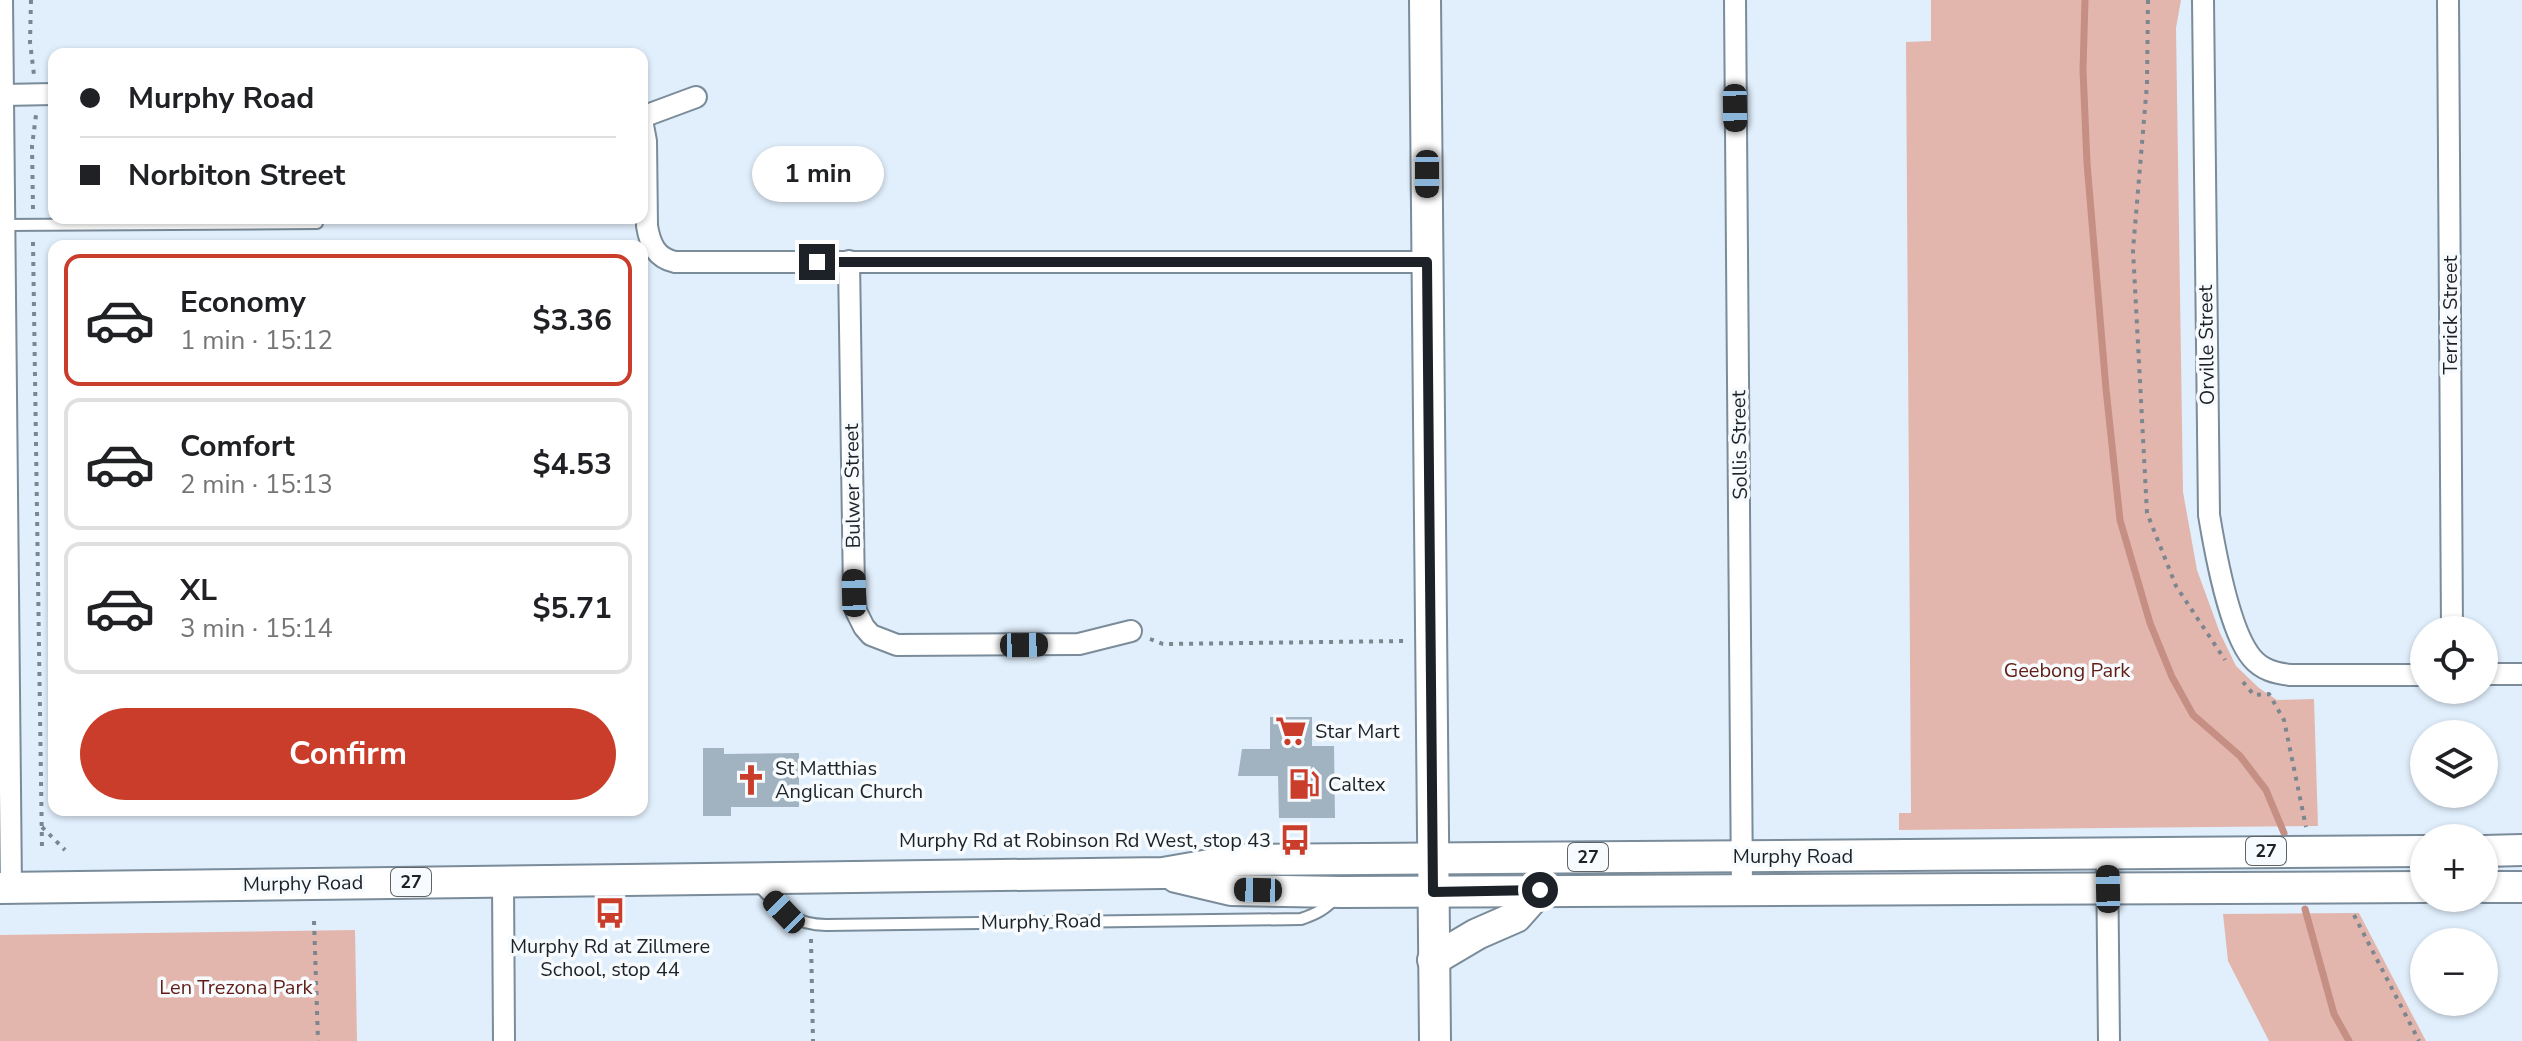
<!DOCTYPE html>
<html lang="en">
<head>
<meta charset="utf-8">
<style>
  :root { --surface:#fff; --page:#f6f6f6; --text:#202124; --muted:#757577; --line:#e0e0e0; --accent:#c93d2a }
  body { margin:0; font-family:"Nunito Sans",sans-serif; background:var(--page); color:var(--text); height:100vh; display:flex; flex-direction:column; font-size:30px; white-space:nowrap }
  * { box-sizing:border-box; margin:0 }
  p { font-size:26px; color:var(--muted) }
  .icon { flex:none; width:44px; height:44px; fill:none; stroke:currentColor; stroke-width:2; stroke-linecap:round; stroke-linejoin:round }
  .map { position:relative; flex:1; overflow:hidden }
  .details { position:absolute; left:48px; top:240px; width:600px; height:576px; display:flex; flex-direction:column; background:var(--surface); border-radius:16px; box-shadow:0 2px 6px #0004 }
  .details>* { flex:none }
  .hud { position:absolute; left:48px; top:48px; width:600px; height:176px; border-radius:16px; box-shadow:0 2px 6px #0004; display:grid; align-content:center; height:176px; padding:0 32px; background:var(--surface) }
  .buttons { position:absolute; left:2410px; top:616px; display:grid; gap:16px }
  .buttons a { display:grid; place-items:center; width:88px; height:88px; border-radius:50%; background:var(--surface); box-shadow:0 2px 6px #0004; font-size:40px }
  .end { position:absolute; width:36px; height:36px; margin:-18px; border:10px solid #1c2228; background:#fff; box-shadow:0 0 0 4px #fff }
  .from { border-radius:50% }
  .bubble { position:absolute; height:56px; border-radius:28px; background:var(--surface); box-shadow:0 2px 6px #0004; font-size:26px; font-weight:700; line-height:56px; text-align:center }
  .car { position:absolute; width:24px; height:48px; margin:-24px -12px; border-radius:10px; box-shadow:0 0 6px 2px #0007; background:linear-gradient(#222 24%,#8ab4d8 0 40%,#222 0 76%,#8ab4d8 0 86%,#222 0) }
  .hud b { display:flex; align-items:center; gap:28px; height:76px; font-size:30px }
  .hud b+b { border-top:2px solid var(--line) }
  .hud i { width:20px; height:20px; background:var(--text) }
  ul { padding:14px 0 0; list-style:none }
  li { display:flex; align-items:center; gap:24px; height:132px; margin:0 16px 12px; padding:0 16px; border:4px solid var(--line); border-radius:16px }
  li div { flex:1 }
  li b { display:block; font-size:30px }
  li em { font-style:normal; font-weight:700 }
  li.selected { border-color:var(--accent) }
  li>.icon { width:72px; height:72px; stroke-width:1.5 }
  .button { display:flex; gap:16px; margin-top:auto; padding:16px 32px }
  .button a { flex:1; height:92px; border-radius:48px; background:var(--accent); color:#fff; font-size:32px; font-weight:700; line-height:92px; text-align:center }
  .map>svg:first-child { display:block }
  .green { fill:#e3b6ad }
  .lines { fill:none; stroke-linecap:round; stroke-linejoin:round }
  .stream { stroke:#c58f84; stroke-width:7 }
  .building { fill:#a1b2c1 }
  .service-casing { stroke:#7a8b99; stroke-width:14 }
  .minor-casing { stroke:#7a8b99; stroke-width:24 }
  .primary-casing { stroke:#7a8b99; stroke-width:34 }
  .path { stroke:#7c868f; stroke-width:4; stroke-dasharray:4 6; stroke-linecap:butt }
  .service { stroke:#fff; stroke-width:10 }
  .minor { stroke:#fff; stroke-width:20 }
  .primary { stroke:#fff; stroke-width:30 }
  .route { stroke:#1c2228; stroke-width:10 }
  .labels { text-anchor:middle; stroke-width:7; stroke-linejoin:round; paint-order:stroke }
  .shield { fill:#f7fbfe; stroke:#5e6368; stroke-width:2 }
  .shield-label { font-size:18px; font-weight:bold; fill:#1c2228 }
  .street-label { font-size:20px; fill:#1c2228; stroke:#f7fbfe }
  .park-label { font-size:20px; fill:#611e15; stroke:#f7fbfe }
  .poi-label { font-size:20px; fill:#1c2228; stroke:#f7fbfe; text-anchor:start }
</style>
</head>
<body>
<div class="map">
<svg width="2522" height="1041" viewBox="0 0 2522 1041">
  <rect width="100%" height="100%" fill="#e1effc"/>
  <g class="green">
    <path d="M1931,0H2181L2176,28L2183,492L2197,570L2220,633L2236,666L2259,688L2277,700L2314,699L2318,826L1899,830V813H1911L1906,42L1931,41Z"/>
    <path d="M2359,913L2426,1041H2269L2228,961L2223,914Z"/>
    <path d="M355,930L357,1041H0V935Z"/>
  </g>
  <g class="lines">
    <g class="stream">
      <path d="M2085,0L2083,70L2087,163L2106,389L2120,520L2150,623L2172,677L2193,715L2240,756L2266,790L2284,833"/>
      <path d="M2305,909L2334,1014L2349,1041"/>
    </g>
  </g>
  <g class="building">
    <path d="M1270,717H1312V746H1334L1335,818H1279L1278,776H1238L1242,749H1270Z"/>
    <path d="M703,748H724V754L799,753V807H731V816H703Z"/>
  </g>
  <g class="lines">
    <defs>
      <g id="service">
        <path d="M4,225L317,223"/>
        <path d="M759,886C782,910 791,924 826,925L1301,919C1316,914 1326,909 1337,896"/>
      </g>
      <g id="minor">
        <path d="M2,0L11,888"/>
        <path d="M1735,0L1742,889"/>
        <path d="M2203,0L2209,515C2215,551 2229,631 2252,658C2262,670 2275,673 2290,675H2424"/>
        <path d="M2448,0L2452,630"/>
        <path d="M2,95L54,94"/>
        <path d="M642,117L696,97"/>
        <path d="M642,120L646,141L647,226C650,244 656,258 675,262H1427"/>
        <path d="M849,261L854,593L856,611L864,627L871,635L897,645L1079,644L1131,631"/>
        <path d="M2484,674H2522"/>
        <path d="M2107,853L2109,1041"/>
        <path d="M503,881L504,1041"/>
      </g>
      <g id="primary">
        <path d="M1425,0L1435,1041"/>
        <path d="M2484,851L2522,850"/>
        <path d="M1176,877L1231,890L1341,892L2424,887"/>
        <path d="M2484,887H2522"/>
        <path d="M0,888L1163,873L1238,860L2424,851"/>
        <path d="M1433,960L1477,934L1516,917L1540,890"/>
      </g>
    </defs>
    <use href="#service" class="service-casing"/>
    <use href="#minor" class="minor-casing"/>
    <use href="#primary" class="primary-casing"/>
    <g class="path">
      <path d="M31,0L30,42L34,75"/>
      <path d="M2148,0L2147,84L2133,250L2147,513L2176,586L2225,660"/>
      <path d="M33,209L32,146L36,115"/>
      <path d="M33,242L42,848"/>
      <path d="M1150,639L1163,644L1405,641"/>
      <path d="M2243,682L2254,695L2269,694L2284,720L2306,827"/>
      <path d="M42,827L65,850"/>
      <path d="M2440,907L2468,908"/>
      <path d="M2354,915L2419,1041"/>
      <path d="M314,921L318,1041"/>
      <path d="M811,939L813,1041"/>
    </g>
    <use href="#service" class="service"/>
    <use href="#minor" class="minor"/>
    <use href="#primary" class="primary"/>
  </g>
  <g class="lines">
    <path class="route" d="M817,262H1427L1433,892L1540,890"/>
  </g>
  <defs>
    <symbol id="supermarket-bare" viewBox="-9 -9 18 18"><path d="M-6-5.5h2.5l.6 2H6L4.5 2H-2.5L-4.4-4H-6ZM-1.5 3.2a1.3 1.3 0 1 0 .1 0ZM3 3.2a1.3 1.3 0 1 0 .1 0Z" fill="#c93d2a" stroke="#f7fbfe" stroke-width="2.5" paint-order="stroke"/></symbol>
    <symbol id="church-bare" viewBox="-9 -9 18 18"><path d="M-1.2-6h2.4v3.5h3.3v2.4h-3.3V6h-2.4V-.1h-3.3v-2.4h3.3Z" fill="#c93d2a" stroke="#f7fbfe" stroke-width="2.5" paint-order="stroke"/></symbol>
    <symbol id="fuel-bare" viewBox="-9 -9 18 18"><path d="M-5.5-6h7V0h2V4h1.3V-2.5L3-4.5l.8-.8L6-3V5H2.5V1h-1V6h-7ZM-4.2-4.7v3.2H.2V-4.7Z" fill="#c93d2a" stroke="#f7fbfe" stroke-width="2.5" paint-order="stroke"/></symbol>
    <symbol id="bus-bare" viewBox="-9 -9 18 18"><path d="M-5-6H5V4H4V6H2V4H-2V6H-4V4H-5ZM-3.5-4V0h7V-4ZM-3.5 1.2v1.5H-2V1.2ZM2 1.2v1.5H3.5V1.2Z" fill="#c93d2a" stroke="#f7fbfe" stroke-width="2.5" paint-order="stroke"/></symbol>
  </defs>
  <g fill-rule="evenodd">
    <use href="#supermarket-bare" x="1269" y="709" width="44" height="44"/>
    <use href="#church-bare" x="729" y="758" width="44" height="44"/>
    <use href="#fuel-bare" x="1282" y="762" width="44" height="44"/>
    <use href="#bus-bare" x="1273" y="818" width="44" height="44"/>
    <use href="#bus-bare" x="588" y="891" width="44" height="44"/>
  </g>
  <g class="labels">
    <g class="shield">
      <rect x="2246" y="837" width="40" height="28" rx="6"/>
      <rect x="1568" y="843" width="40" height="28" rx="6"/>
      <rect x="391" y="868" width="40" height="28" rx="6"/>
    </g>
    <g class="shield-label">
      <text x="2266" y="857">27</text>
      <text x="1588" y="863">27</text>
      <text x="411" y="888">27</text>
    </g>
    <g class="street-label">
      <text transform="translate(2450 315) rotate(-90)" y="7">Terrick Street</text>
      <text transform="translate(2206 345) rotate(-91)" y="7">Orville Street</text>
      <text transform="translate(1739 445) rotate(-91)" y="7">Sollis Street</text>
      <text transform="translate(852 486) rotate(-91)" y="7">Bulwer Street</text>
      <text x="1793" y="863">Murphy Road</text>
      <text transform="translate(303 883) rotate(-1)" y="7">Murphy Road</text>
      <text transform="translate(1041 921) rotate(-1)" y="7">Murphy Road</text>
    </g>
    <g class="park-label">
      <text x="2067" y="677">Geebong Park</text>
      <text x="236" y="994">Len Trezona Park</text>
    </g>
    <g class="poi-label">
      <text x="1315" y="738">Star Mart</text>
      <text x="775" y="775">St Matthias<tspan x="775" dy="23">Anglican Church</tspan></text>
      <text x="1328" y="791">Caltex</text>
      <text x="1271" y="847" text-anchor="end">Murphy Rd at Robinson Rd West, stop 43</text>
      <text x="610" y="953" text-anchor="middle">Murphy Rd at Zillmere<tspan x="610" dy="23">School, stop 44</tspan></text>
    </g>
  </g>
</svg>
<div class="buttons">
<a><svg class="icon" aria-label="locate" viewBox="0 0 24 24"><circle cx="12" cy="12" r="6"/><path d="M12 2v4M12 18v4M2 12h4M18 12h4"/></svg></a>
<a><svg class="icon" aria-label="layers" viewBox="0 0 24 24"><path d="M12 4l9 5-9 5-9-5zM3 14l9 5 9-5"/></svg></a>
<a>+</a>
<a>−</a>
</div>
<i class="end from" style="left:1540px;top:890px"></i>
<i class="end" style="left:817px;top:262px"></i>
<div class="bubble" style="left:752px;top:146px;width:132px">1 min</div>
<i class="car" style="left:1735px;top:108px;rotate:179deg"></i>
<i class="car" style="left:1427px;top:174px;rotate:180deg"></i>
<i class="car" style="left:854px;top:593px;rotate:359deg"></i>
<i class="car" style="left:1024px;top:645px;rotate:89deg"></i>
<i class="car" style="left:2108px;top:889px;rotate:359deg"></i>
<i class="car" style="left:1258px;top:890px;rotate:271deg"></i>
<i class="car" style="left:784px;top:912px;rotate:316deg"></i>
<div class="hud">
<b><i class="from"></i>Murphy Road</b>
<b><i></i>Norbiton Street</b>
</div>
<section class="details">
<ul>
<li class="selected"><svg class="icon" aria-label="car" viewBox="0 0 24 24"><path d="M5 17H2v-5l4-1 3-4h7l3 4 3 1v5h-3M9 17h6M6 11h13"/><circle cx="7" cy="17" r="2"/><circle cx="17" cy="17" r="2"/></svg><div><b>Economy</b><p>1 min · 15:12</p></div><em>$3.36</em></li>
<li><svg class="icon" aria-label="car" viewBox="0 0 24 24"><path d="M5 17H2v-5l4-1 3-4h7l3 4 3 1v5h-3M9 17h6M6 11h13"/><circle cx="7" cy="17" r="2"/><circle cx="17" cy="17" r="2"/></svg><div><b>Comfort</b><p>2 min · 15:13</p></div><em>$4.53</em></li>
<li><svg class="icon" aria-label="car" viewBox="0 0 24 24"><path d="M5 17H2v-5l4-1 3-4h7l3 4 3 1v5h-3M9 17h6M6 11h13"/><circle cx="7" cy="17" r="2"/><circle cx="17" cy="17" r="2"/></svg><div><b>XL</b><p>3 min · 15:14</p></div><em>$5.71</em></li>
</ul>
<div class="button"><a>Confirm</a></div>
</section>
</div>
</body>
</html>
